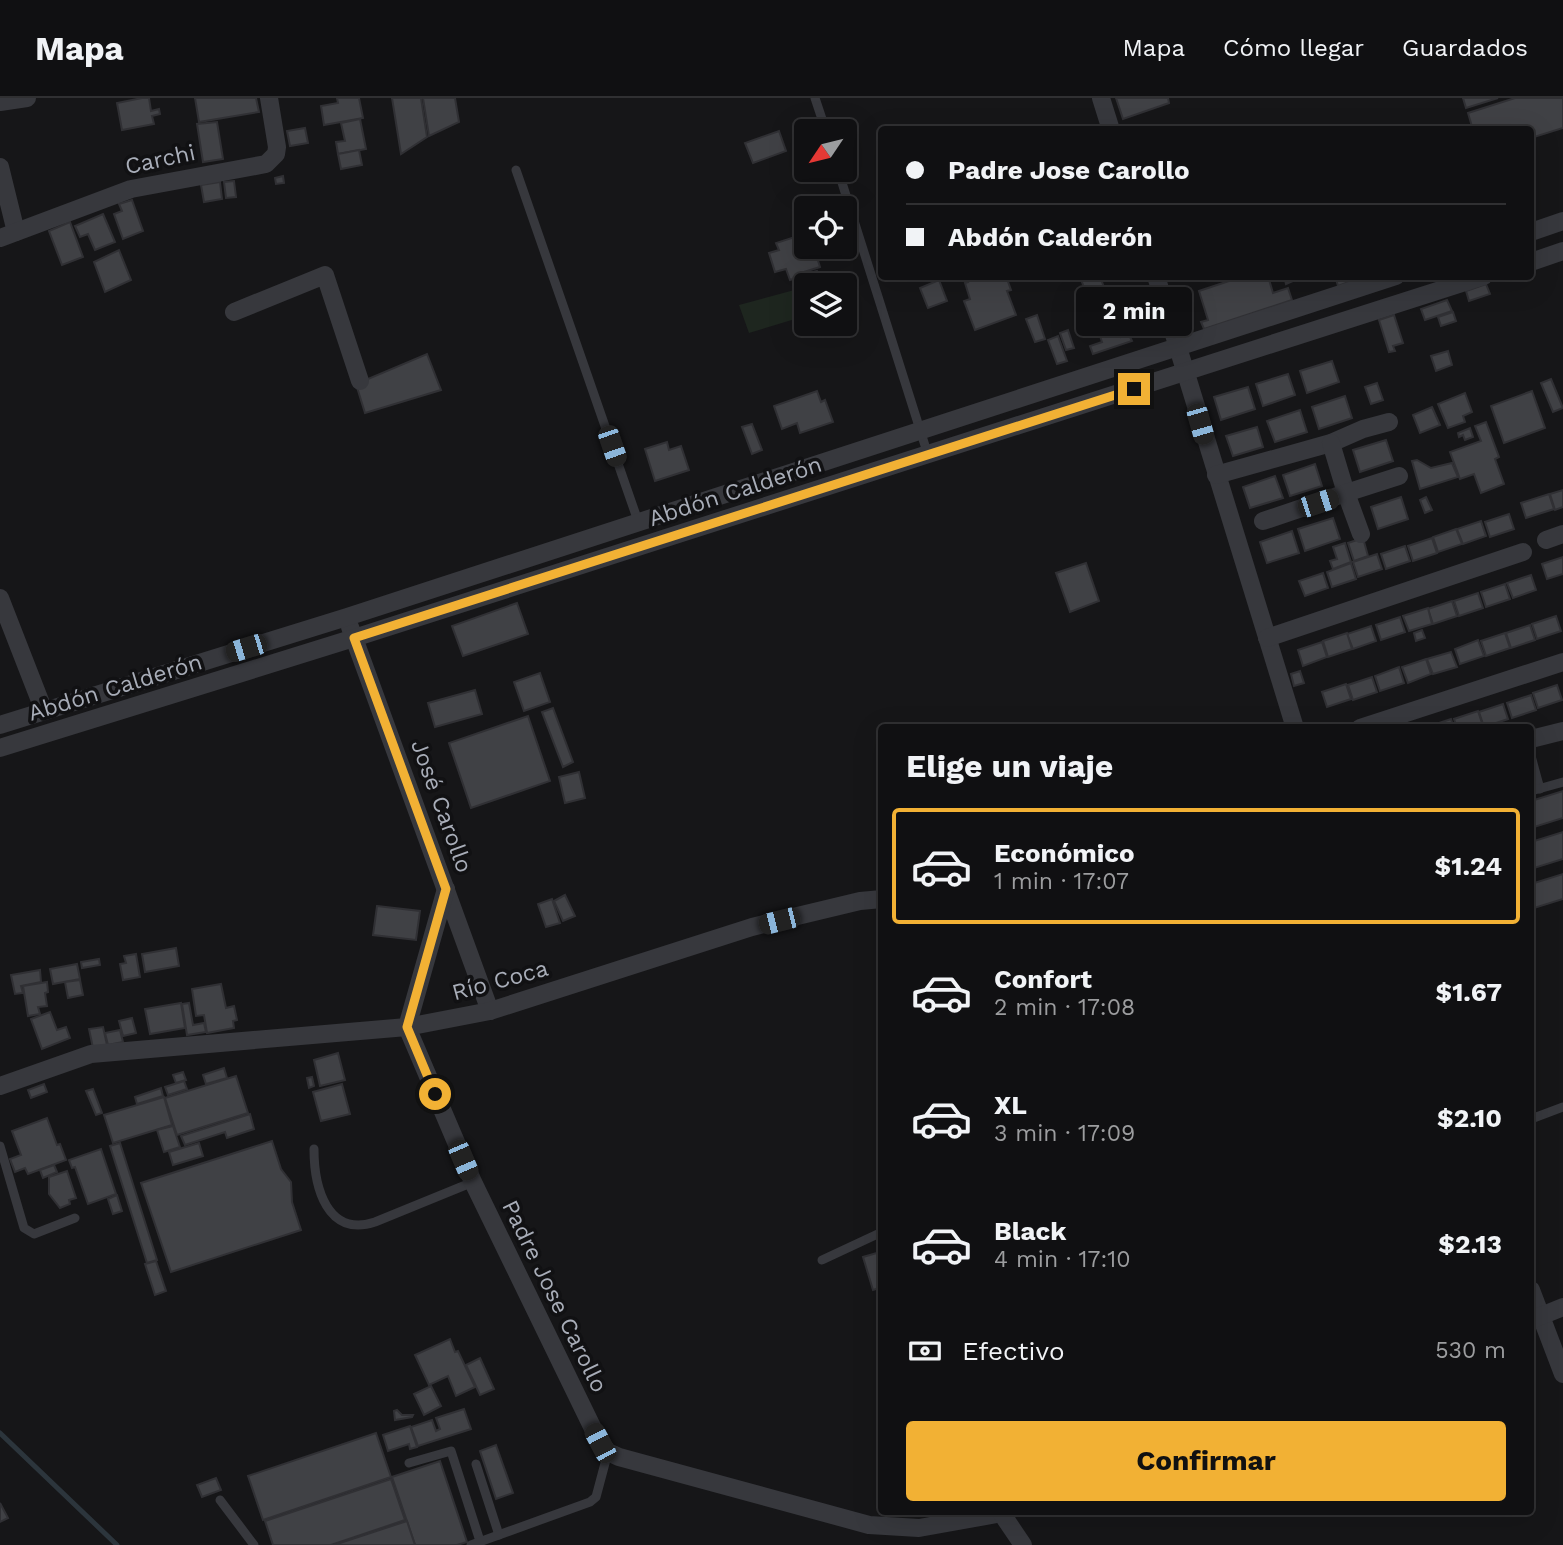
<!DOCTYPE html>
<html lang="es">
<head>
<meta charset="utf-8">
<style>
  :root { --surface:#101012; --page:#19191b; --text:#f1f3f6; --muted:#9c9d9f; --line:#303032; --accent:#f2b134 }
  body { margin:0; font-family:"Work Sans",sans-serif; background:var(--page); color:var(--text); height:100vh; display:flex; flex-direction:column; font-size:26px; white-space:nowrap }
  * { box-sizing:border-box; margin:0 }
  p { font-size:23px; color:var(--muted) }
  .icon { flex:none; width:38px; height:38px; fill:none; stroke:currentColor; stroke-width:2; stroke-linecap:round; stroke-linejoin:round }
  .map { position:relative; flex:1; overflow:hidden }
  .panel { position:absolute; left:878px; top:626px; width:656px; height:791px; display:flex; flex-direction:column; background:var(--surface); border-radius:7px; box-shadow:0 7px 28px #0002,0 0 0 2px var(--line) }
  .panel>* { flex:none }
  .top-card { position:absolute; left:878px; top:28px; width:656px; height:154px; border-radius:7px; box-shadow:0 7px 28px #0002,0 0 0 2px var(--line); display:grid; align-content:center; height:154px; padding:0 28px; background:var(--surface) }
  .needle { width:46px; rotate:235deg }
  .tools { position:absolute; left:794px; top:21px; display:grid; gap:14px }
  .tools a { display:grid; place-items:center; width:63px; height:63px; border-radius:7px; background:var(--surface); box-shadow:0 7px 28px #0002,0 0 0 2px var(--line); font-size:35px }
  .end { position:absolute; width:32px; height:32px; margin:-16px; border:9px solid #f2b134; background:#111; box-shadow:0 0 0 4px #111 }
  .from { border-radius:50% }
  .bubble { position:absolute; height:49px; border-radius:7px; background:var(--surface); box-shadow:0 7px 28px #0002,0 0 0 2px var(--line); font-size:23px; font-weight:700; line-height:49px; text-align:center }
  .car { position:absolute; width:21px; height:42px; margin:-21px -10px; border-radius:9px; box-shadow:0 0 5px 2px #0007; background:linear-gradient(#222 24%,#8ab4d8 0 40%,#222 0 76%,#8ab4d8 0 86%,#222 0) }
  .top-card b { display:flex; align-items:center; gap:24px; height:66px; font-size:26px }
  .top-card b+b { border-top:2px solid var(--line) }
  .top-card i { width:18px; height:18px; background:var(--text) }
  ul { padding:0; list-style:none }
  li { display:flex; align-items:center; gap:21px; height:116px; margin:0 14px 10px; padding:0 14px; border:4px solid transparent; border-radius:7px }
  li div { flex:1 }
  li b { display:block; font-size:26px }
  li em { font-style:normal; font-weight:700 }
  li.selected { border-color:var(--accent) }
  li>.icon { width:63px; height:63px; stroke-width:1.5 }
  h2 { padding:0 28px; font-size:32px; line-height:84px }
  .pay { display:flex; align-items:center; gap:18px; height:77px; padding:0 28px; font-size:26px }
  .pay p { margin-inline-start:auto }
  .button { display:flex; gap:14px; margin-top:auto; padding:14px 28px }
  .button a { flex:1; height:80px; border-radius:7px; background:var(--accent); color:#111; font-size:28px; font-weight:700; line-height:80px; text-align:center }
  header { display:flex; align-items:center; gap:42px; box-sizing:border-box; height:98px; padding:0 35px; background:var(--surface); border-bottom:2px solid var(--line) }
  header strong { font-size:33px }
  nav { display:flex; gap:38px; margin-inline-start:auto; font-size:24px }
  .map>svg:first-child { display:block }
  .green { fill:#1e261f }
  .lines { fill:none; stroke-linecap:round; stroke-linejoin:round }
  .stream { stroke:#2c353c; stroke-width:5 }
  .building { fill:#404145; stroke:#303034; stroke-width:2 }
  .service { stroke:#37383d; stroke-width:9 }
  .minor { stroke:#37383d; stroke-width:18 }
  .route { stroke:#f2b134; stroke-width:9 }
  .labels { text-anchor:middle; stroke-width:7; stroke-linejoin:round; paint-order:stroke }
  .street-label { font-size:23px; fill:#a8adb8; stroke:#111113 }
</style>
</head>
<body>
<header>
<strong>Mapa</strong>
<nav><a>Mapa</a><a>Cómo llegar</a><a>Guardados</a></nav>
</header>
<div class="map">
<svg width="1563" height="1447" viewBox="0 0 1563 1447">
  <rect width="100%" height="100%" fill="#161618"/>
  <path class="green" d="M798,191L805,218L749,235L739,207Z"/>
  <g class="lines">
    <path class="stream" d="M0,1335L117,1447"/>
  </g>
  <g class="building">
    <path d="M142,0H149L151,13L159,11L160,16L152,18L154,26L122,32L117,5Z"/>
    <path d="M195,0H256L259,14L199,24Z"/>
    <path d="M337,0H359L363,20L324,27L321,8L338,5Z"/>
    <path d="M392,0H421L427,39L401,56Z"/>
    <path d="M423,0H455L459,24L429,38Z"/>
    <path d="M1116,0H1168L1169,5L1123,21Z"/>
    <path d="M1463,0H1498L1466,10Z"/>
    <path d="M1515,0H1563V30L1531,40V32H1473L1468,15Z"/>
    <path d="M360,21L366,51L338,56L336,44L345,43L341,25Z"/>
    <path d="M217,24L223,61L203,64L197,26Z"/>
    <path d="M305,30L308,45L290,48L287,33Z"/>
    <path d="M779,33L786,53L753,65L745,45Z"/>
    <path d="M359,52L362,67L341,71L338,56Z"/>
    <path d="M283,78L284,85L276,86L275,80Z"/>
    <path d="M234,83L236,99L226,100L224,84Z"/>
    <path d="M220,84L222,101L204,104L201,87Z"/>
    <path d="M132,102L143,133L123,141L114,116L122,113L119,106Z"/>
    <path d="M103,116L115,144L95,152L88,136L80,139L75,128Z"/>
    <path d="M70,124L83,159L62,167L49,133Z"/>
    <path d="M807,135V149H823L825,154L816,156L820,169L804,174L805,177L790,182L786,171L775,174L769,155L779,152L776,145Z"/>
    <path d="M119,152L131,182L105,194L94,164Z"/>
    <path d="M817,173L822,187H810L806,176Z"/>
    <path d="M966,178H1006L1011,192L1007,193L1016,217L975,232L964,203L970,201L965,185L968,184Z"/>
    <path d="M1080,178H1100L1121,239L1129,237L1132,243L1093,256L1090,248L1102,244Z"/>
    <path d="M1244,178H1268L1273,195L1288,190L1292,202L1204,231L1201,224L1208,222L1199,193Z"/>
    <path d="M1284,178H1304L1286,186Z"/>
    <path d="M1335,178H1353L1354,182L1338,188Z"/>
    <path d="M939,182L947,203L928,210L920,190Z"/>
    <path d="M1486,186L1490,196L1469,203L1466,193Z"/>
    <path d="M1145,189L1155,218L1144,221L1134,192Z"/>
    <path d="M1187,189L1192,205L1186,207L1190,219L1181,221L1172,193Z"/>
    <path d="M1447,202L1452,213L1425,222L1421,211Z"/>
    <path d="M1453,214L1456,223L1441,228L1438,219Z"/>
    <path d="M1037,217L1045,241L1035,244L1026,221Z"/>
    <path d="M1394,217L1403,245L1393,248L1395,253L1389,254L1379,222Z"/>
    <path d="M1068,232L1074,250L1066,252L1060,235Z"/>
    <path d="M1058,238L1067,263L1057,266L1048,242Z"/>
    <path d="M1448,253L1452,267L1436,273L1431,258Z"/>
    <path d="M427,256L441,292L365,315L356,286Z"/>
    <path d="M1332,263L1339,284L1307,295L1300,273Z"/>
    <path d="M1288,276L1295,297L1263,308L1256,286Z"/>
    <path d="M1551,281L1563,310L1553,314L1541,285Z"/>
    <path d="M1377,285L1383,302L1371,306L1365,289Z"/>
    <path d="M1248,289L1255,311L1221,322L1214,299Z"/>
    <path d="M817,293L821,304L825,302L833,324L800,335L797,325L782,331L774,308Z"/>
    <path d="M1532,293L1545,330L1504,345L1491,308Z"/>
    <path d="M1465,295L1472,314L1463,318L1465,324L1448,330L1438,306Z"/>
    <path d="M1345,298L1352,320L1319,331L1312,309Z"/>
    <path d="M1432,309L1440,327L1420,335L1413,317Z"/>
    <path d="M1300,312L1307,334L1275,344L1267,323Z"/>
    <path d="M1486,324L1499,359L1495,361L1504,386L1481,395L1474,376L1460,381L1450,354L1481,343L1475,328Z"/>
    <path d="M752,326L762,352L752,356L742,329Z"/>
    <path d="M1257,329L1263,349L1233,358L1226,338Z"/>
    <path d="M1470,330L1473,339L1465,342L1463,337L1459,339L1458,335Z"/>
    <path d="M1386,342L1393,363L1360,374L1353,352Z"/>
    <path d="M667,344L669,352L681,348L689,372L655,383L645,351Z"/>
    <path d="M1417,362L1431,370L1452,365L1458,379L1420,391L1412,363Z"/>
    <path d="M1315,366L1322,388L1290,398L1283,377Z"/>
    <path d="M1275,378L1283,400L1250,410L1243,389Z"/>
    <path d="M1563,392V409L1555,412L1550,396Z"/>
    <path d="M1549,396L1554,411L1526,420L1521,405Z"/>
    <path d="M1401,399L1408,421L1378,431L1371,409Z"/>
    <path d="M1426,399L1432,412L1425,415L1420,402Z"/>
    <path d="M1509,416L1514,431L1490,439L1485,424Z"/>
    <path d="M1333,420L1340,441L1305,453L1298,431Z"/>
    <path d="M1481,423L1486,438L1463,446L1457,431Z"/>
    <path d="M1456,431L1462,446L1438,454L1433,439Z"/>
    <path d="M1292,433L1299,455L1267,465L1260,444Z"/>
    <path d="M1363,440L1368,458L1354,463L1348,445Z"/>
    <path d="M1432,440L1437,455L1413,463L1408,448Z"/>
    <path d="M1345,445L1351,464L1333,471L1330,463L1337,461L1333,449Z"/>
    <path d="M1405,448L1410,463L1386,471L1381,456Z"/>
    <path d="M1377,456L1382,471L1358,479L1353,464Z"/>
    <path d="M1563,459V476L1547,481L1542,466Z"/>
    <path d="M1086,465L1099,503L1070,514L1056,475Z"/>
    <path d="M1351,465L1356,481L1332,489L1327,474Z"/>
    <path d="M1323,475L1328,490L1305,498L1299,483Z"/>
    <path d="M1531,477L1536,492L1513,500L1507,485Z"/>
    <path d="M1505,486L1510,501L1486,509L1481,494Z"/>
    <path d="M1478,495L1483,510L1459,518L1454,503Z"/>
    <path d="M1452,503L1457,518L1433,526L1428,511Z"/>
    <path d="M517,505L528,536L463,558L452,528Z"/>
    <path d="M1428,510L1432,526L1409,533L1403,518Z"/>
    <path d="M1556,518L1561,533L1537,541L1532,526Z"/>
    <path d="M1400,519L1405,534L1381,542L1376,527Z"/>
    <path d="M1530,527L1535,542L1511,550L1506,535Z"/>
    <path d="M1371,528L1376,543L1353,551L1347,536Z"/>
    <path d="M1422,532L1425,540L1416,543L1414,535Z"/>
    <path d="M1347,535L1352,551L1328,559L1323,543Z"/>
    <path d="M1505,535L1510,550L1486,558L1481,543Z"/>
    <path d="M1478,542L1484,558L1460,566L1455,551Z"/>
    <path d="M1322,544L1327,559L1303,568L1298,552Z"/>
    <path d="M1451,554L1457,569L1433,576L1427,561Z"/>
    <path d="M1426,561L1431,576L1408,585L1402,569Z"/>
    <path d="M1399,569L1404,585L1380,593L1375,578Z"/>
    <path d="M1300,573L1304,585L1294,588L1291,576Z"/>
    <path d="M540,575L550,604L524,613L514,584Z"/>
    <path d="M1372,579L1377,594L1353,602L1348,587Z"/>
    <path d="M1346,586L1351,601L1327,609L1322,594Z"/>
    <path d="M1557,587L1562,602L1538,610L1533,595Z"/>
    <path d="M475,592L482,616L435,629L428,605Z"/>
    <path d="M1531,597L1536,612L1512,620L1507,605Z"/>
    <path d="M1503,606L1508,621L1484,629L1479,614Z"/>
    <path d="M553,610L573,664L563,669L542,614Z"/>
    <path d="M1478,613L1483,628L1457,630L1454,621Z"/>
    <path d="M528,618L550,683L471,710L449,645Z"/>
    <path d="M1451,621L1454,630H1428L1427,629Z"/>
    <path d="M579,674L585,700L565,705L559,679Z"/>
    <path d="M1563,693V720L1531,730V703Z"/>
    <path d="M1563,734V761L1531,771V744Z"/>
    <path d="M1563,776V801L1531,811V786Z"/>
    <path d="M565,797L575,818L563,823L554,803Z"/>
    <path d="M552,801L560,825L546,829L538,806Z"/>
    <path d="M377,808L420,813L416,842L373,837Z"/>
    <path d="M176,850L179,868L145,874L142,856Z"/>
    <path d="M136,856L140,879L123,882L120,866L126,865L124,858Z"/>
    <path d="M99,861L100,867L82,870L81,864Z"/>
    <path d="M77,866L80,881L53,886L50,871Z"/>
    <path d="M40,872L41,884L21,888L23,895L15,896L11,877Z"/>
    <path d="M80,882L83,897L68,900L65,884Z"/>
    <path d="M47,884L48,894L45,895L47,908L38,909L40,916L28,918L23,888Z"/>
    <path d="M221,886L226,910L234,908L237,922L233,923L234,930L207,935L204,917L196,918L192,891Z"/>
    <path d="M181,905L185,930L150,936L145,911Z"/>
    <path d="M189,905L193,927L204,925L206,934L187,937L182,906Z"/>
    <path d="M50,914L57,932L66,929L70,940L42,951L31,921Z"/>
    <path d="M132,920L136,935L123,938L119,923Z"/>
    <path d="M103,929L107,947L93,950L89,931Z"/>
    <path d="M120,932L123,944L108,947L105,935Z"/>
    <path d="M338,955L345,982L320,988L314,962Z"/>
    <path d="M224,970L227,980L206,986L203,977Z"/>
    <path d="M183,974L186,982L176,985L173,977Z"/>
    <path d="M236,978L248,1015L177,1037L165,1000Z"/>
    <path d="M312,979L314,988L309,990L307,980Z"/>
    <path d="M184,983L187,991L168,997L165,989Z"/>
    <path d="M44,986L47,994L31,1000L28,992Z"/>
    <path d="M342,986L350,1016L321,1023L313,994Z"/>
    <path d="M161,990L163,998L137,1006L135,999Z"/>
    <path d="M93,991L102,1015L96,1017L86,993Z"/>
    <path d="M164,999L172,1027L113,1045L104,1017Z"/>
    <path d="M250,1016L254,1031L227,1040L225,1034L185,1047L181,1038Z"/>
    <path d="M47,1020L57,1047L60,1046L66,1062L28,1076L25,1070L15,1074L10,1061L21,1057L12,1033Z"/>
    <path d="M173,1028L180,1049L164,1054L157,1032Z"/>
    <path d="M272,1043L281,1071L291,1084L292,1104L301,1132L171,1174L141,1085Z"/>
    <path d="M120,1045L157,1162L147,1165L110,1048Z"/>
    <path d="M199,1045L203,1058L173,1067L169,1054Z"/>
    <path d="M101,1051L116,1096L88,1106L75,1069L72,1070L69,1062Z"/>
    <path d="M54,1067L57,1074L43,1080L40,1072Z"/>
    <path d="M67,1073L76,1100L69,1102L70,1106L60,1110L49,1096V1079Z"/>
    <path d="M117,1097L122,1113L113,1116L108,1101Z"/>
    <path d="M880,1154L882,1189L873,1192L863,1159Z"/>
    <path d="M156,1163L166,1193L155,1197L145,1166Z"/>
    <path d="M450,1241L455,1254L458,1253L475,1289L456,1298L448,1278L429,1287L415,1257Z"/>
    <path d="M480,1260L494,1291L480,1297L466,1267Z"/>
    <path d="M431,1288L441,1308L424,1317L414,1296Z"/>
    <path d="M464,1311L471,1331L418,1348L411,1329L432,1322L436,1333L440,1331L436,1320Z"/>
    <path d="M397,1312L402,1317H413L412,1319L395,1322L394,1313Z"/>
    <path d="M410,1328L417,1349L410,1351L409,1346L388,1353L383,1337Z"/>
    <path d="M376,1335L391,1379L263,1422L248,1378Z"/>
    <path d="M496,1347L513,1395L496,1401L480,1353Z"/>
    <path d="M440,1363L467,1444L457,1447H415L392,1379Z"/>
    <path d="M216,1380L221,1392L202,1399L197,1387Z"/>
    <path d="M391,1381L405,1422L331,1447H273L265,1423Z"/>
    <path d="M0,1405L8,1420L0,1424Z"/>
    <path d="M407,1423L415,1447H334Z"/>
  </g>
  <g class="lines">
    <g class="service">
      <path d="M815,0L826,33"/>
      <path d="M516,72L638,423"/>
      <path d="M838,72L928,357"/>
      <path d="M1531,658L1540,691"/>
      <path d="M1531,693L1563,684"/>
      <path d="M1531,1021L1563,1009"/>
      <path d="M0,1048L24,1130L34,1136L75,1120"/>
      <path d="M314,1051C314,1089 327,1140 375,1124L473,1084"/>
      <path d="M822,1162L882,1134"/>
      <path d="M409,1365L451,1353L480,1443"/>
      <path d="M476,1366L499,1437"/>
      <path d="M220,1402L254,1447"/>
      <path d="M471,1447L590,1404L596,1399L608,1354"/>
    </g>
    <g class="minor">
      <path d="M1101,0L1111,32"/>
      <path d="M0,4L27,0"/>
      <path d="M0,69L16,134"/>
      <path d="M1531,134L1563,123"/>
      <path d="M0,140L131,91L266,66L276,56L277,49L269,0"/>
      <path d="M1531,164L1563,153"/>
      <path d="M1156,178L1295,630"/>
      <path d="M234,214L325,177L360,283"/>
      <path d="M1216,377L1331,345L1363,331L1389,324"/>
      <path d="M1263,423L1346,395L1331,345"/>
      <path d="M1361,436L1346,395L1399,378"/>
      <path d="M1546,442L1563,436"/>
      <path d="M0,500L44,613"/>
      <path d="M350,529L490,913"/>
      <path d="M1267,540L1523,454"/>
      <path d="M0,627L347,519L1396,178"/>
      <path d="M1360,630L1563,564"/>
      <path d="M1531,641L1563,633"/>
      <path d="M0,650L354,540L1484,178"/>
      <path d="M446,791L407,929L473,1084L600,1345L608,1354L619,1359L869,1427L919,1430L1008,1414"/>
      <path d="M0,988L91,956L407,929L490,913L752,829L860,803L882,801"/>
      <path d="M1531,1192L1563,1276"/>
      <path d="M1531,1222L1563,1209"/>
      <path d="M1002,1416L1023,1447"/>
    </g>
  </g>
  <g class="lines">
    <path class="route" d="M435,996L407,929L446,791L354,540L1134,291"/>
  </g>
  <g class="labels">
    <g class="street-label">
      <text transform="translate(160 61) rotate(-12)" y="8">Carchi</text>
      <text transform="translate(735 393) rotate(-18)" y="8">Abdón Calderón</text>
      <text transform="translate(115 589) rotate(-17)" y="8">Abdón Calderón</text>
      <text transform="translate(442 708) rotate(70)" y="8">José Carollo</text>
      <text transform="translate(500 882) rotate(-15)" y="8">Río Coca</text>
      <text transform="translate(555 1198) rotate(64)" y="8">Padre Jose Carollo</text>
    </g>
  </g>
</svg>
<div class="tools">
<a><svg class="needle" viewBox="-14 -14 28 28"><path d="M0-13l5 13h-10z" fill="#e53935"/><path d="M0 13l5-13h-10z" fill="#9c9d9f"/></svg></a>
<a><svg class="icon" aria-label="locate" viewBox="0 0 24 24"><circle cx="12" cy="12" r="6"/><path d="M12 2v4M12 18v4M2 12h4M18 12h4"/></svg></a>
<a><svg class="icon" aria-label="layers" viewBox="0 0 24 24"><path d="M12 4l9 5-9 5-9-5zM3 14l9 5 9-5"/></svg></a>
</div>
<i class="end from" style="left:435px;top:996px"></i>
<i class="end" style="left:1134px;top:291px"></i>
<div class="bubble" style="left:1076px;top:189px;width:116px">2 min</div>
<i class="car" style="left:1200px;top:326px;rotate:164deg"></i>
<i class="car" style="left:612px;top:348px;rotate:161deg"></i>
<i class="car" style="left:1318px;top:405px;rotate:72deg"></i>
<i class="car" style="left:246px;top:550px;rotate:253deg"></i>
<i class="car" style="left:779px;top:823px;rotate:256deg"></i>
<i class="car" style="left:463px;top:1062px;rotate:157deg"></i>
<i class="car" style="left:600px;top:1345px;rotate:332deg"></i>
<div class="top-card">
<b><i class="from"></i>Padre Jose Carollo</b>
<b><i></i>Abdón Calderón</b>
</div>
<section class="panel">
<h2>Elige un viaje</h2>
<ul>
<li class="selected"><svg class="icon" aria-label="car" viewBox="0 0 24 24"><path d="M5 17H2v-5l4-1 3-4h7l3 4 3 1v5h-3M9 17h6M6 11h13"/><circle cx="7" cy="17" r="2"/><circle cx="17" cy="17" r="2"/></svg><div><b>Económico</b><p>1 min · 17:07</p></div><em>$1.24</em></li>
<li><svg class="icon" aria-label="car" viewBox="0 0 24 24"><path d="M5 17H2v-5l4-1 3-4h7l3 4 3 1v5h-3M9 17h6M6 11h13"/><circle cx="7" cy="17" r="2"/><circle cx="17" cy="17" r="2"/></svg><div><b>Confort</b><p>2 min · 17:08</p></div><em>$1.67</em></li>
<li><svg class="icon" aria-label="car" viewBox="0 0 24 24"><path d="M5 17H2v-5l4-1 3-4h7l3 4 3 1v5h-3M9 17h6M6 11h13"/><circle cx="7" cy="17" r="2"/><circle cx="17" cy="17" r="2"/></svg><div><b>XL</b><p>3 min · 17:09</p></div><em>$2.10</em></li>
<li><svg class="icon" aria-label="car" viewBox="0 0 24 24"><path d="M5 17H2v-5l4-1 3-4h7l3 4 3 1v5h-3M9 17h6M6 11h13"/><circle cx="7" cy="17" r="2"/><circle cx="17" cy="17" r="2"/></svg><div><b>Black</b><p>4 min · 17:10</p></div><em>$2.13</em></li>
</ul>
<div class="pay"><svg class="icon" aria-label="cash" viewBox="0 0 24 24"><path d="M3 7h18v10H3z"/><circle cx="12" cy="12" r="2"/></svg>Efectivo<p>530 m</p></div>
<div class="button"><a>Confirmar</a></div>
</section>
</div>
</body>
</html>
